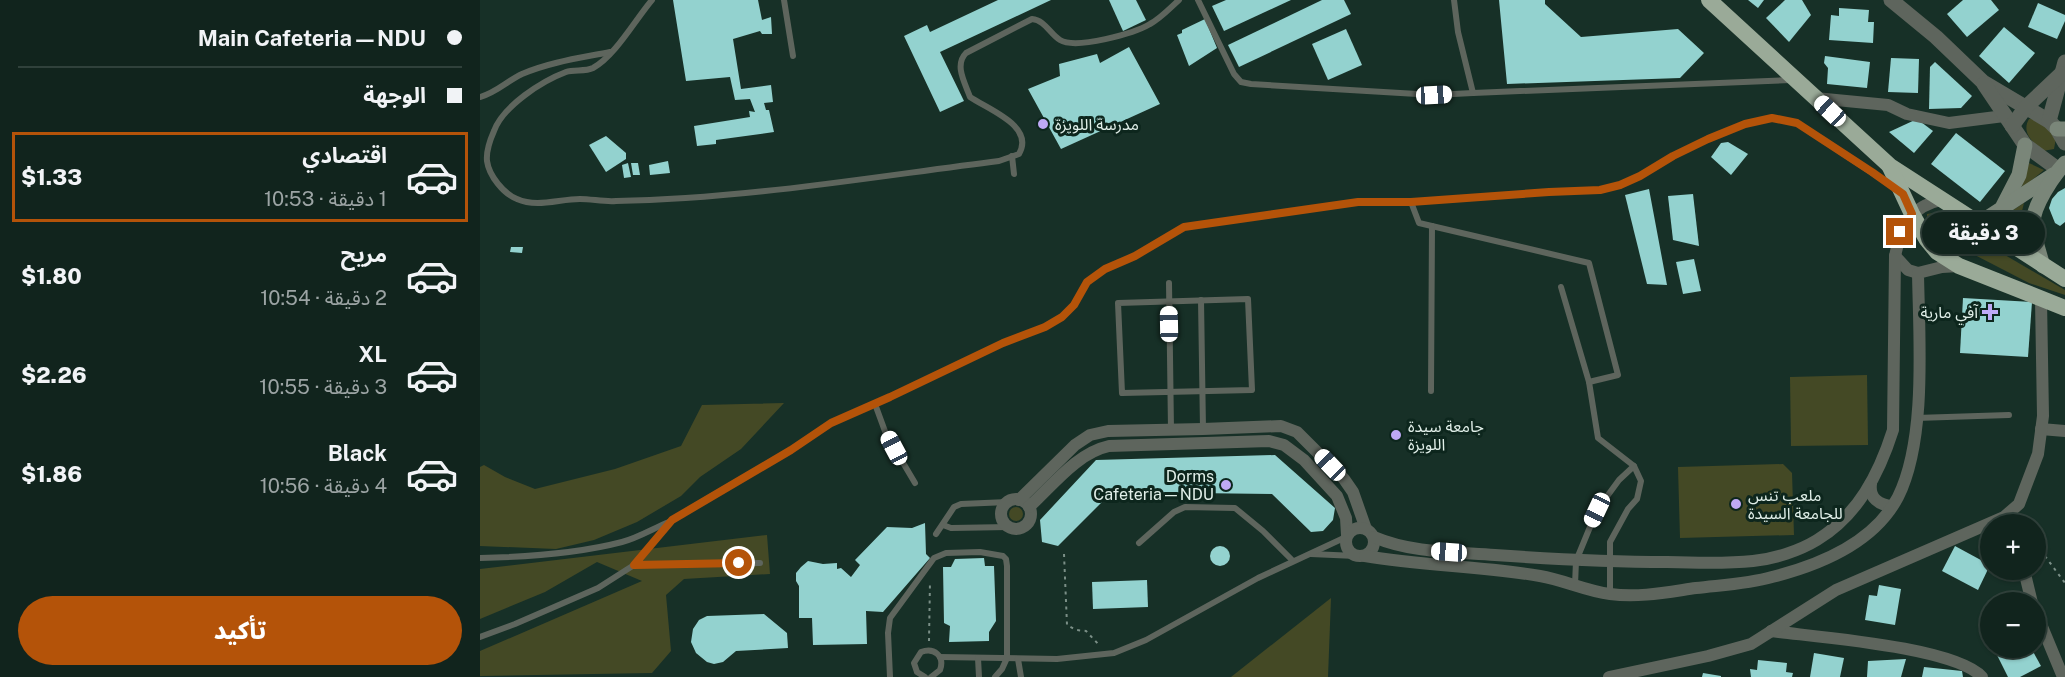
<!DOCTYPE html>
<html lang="ar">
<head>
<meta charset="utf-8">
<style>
  :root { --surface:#11241d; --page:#1a2c26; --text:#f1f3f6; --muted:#9ca4a4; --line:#30413b; --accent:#b45309 }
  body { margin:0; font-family:"Public Sans","Noto Sans Arabic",sans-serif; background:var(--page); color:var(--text); direction:rtl; height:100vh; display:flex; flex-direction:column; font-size:22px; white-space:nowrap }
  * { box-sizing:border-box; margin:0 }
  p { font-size:20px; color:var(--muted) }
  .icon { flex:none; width:33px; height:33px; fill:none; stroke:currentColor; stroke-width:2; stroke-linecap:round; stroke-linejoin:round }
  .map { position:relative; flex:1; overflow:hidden; direction:ltr }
  .drawer { display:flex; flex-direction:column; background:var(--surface); width:480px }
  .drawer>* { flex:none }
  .hud { display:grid; align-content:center; height:132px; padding:0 18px; background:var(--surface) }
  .fabs { position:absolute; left:1500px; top:514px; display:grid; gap:12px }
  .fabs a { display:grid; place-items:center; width:66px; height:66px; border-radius:50%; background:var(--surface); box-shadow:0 2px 4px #0004,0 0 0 2px var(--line); font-size:30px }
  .end { position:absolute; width:27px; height:27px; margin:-14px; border:8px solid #b45309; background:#fff; box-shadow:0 0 0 3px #fff }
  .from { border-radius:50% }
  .bubble { position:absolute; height:42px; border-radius:21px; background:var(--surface); box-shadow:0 2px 4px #0004,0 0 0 2px var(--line); font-size:20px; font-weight:800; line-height:42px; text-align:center; direction:rtl }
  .car { position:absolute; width:18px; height:36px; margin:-18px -9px; border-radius:8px; box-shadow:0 0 4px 2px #0007; background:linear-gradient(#fff 24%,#345 0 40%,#fff 0 76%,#345 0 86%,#fff 0) }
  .hud b { display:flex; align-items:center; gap:21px; height:57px; font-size:22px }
  .hud b+b { border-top:2px solid var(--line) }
  .hud i { width:15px; height:15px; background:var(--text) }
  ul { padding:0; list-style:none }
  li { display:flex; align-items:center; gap:18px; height:90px; margin:0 12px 9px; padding:0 6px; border:3px solid transparent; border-radius:0px }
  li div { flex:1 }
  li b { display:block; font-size:22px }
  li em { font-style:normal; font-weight:800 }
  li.selected { border-color:var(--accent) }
  li>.icon { width:54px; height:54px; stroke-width:1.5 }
  .button { display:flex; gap:12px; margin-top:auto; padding:12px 18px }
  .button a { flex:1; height:69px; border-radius:36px; background:var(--accent); color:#fff; font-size:24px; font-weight:800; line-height:69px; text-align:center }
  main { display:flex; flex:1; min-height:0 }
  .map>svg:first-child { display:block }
  .green { fill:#444925 }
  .building { fill:#93d2cf }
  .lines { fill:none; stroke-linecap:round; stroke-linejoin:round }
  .path { stroke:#7b8f87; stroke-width:2; stroke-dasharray:3 4.5; stroke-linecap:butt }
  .service { stroke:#5e655d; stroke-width:6 }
  .minor { stroke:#5e655d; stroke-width:12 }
  .tertiary { stroke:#5e655d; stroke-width:15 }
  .secondary { stroke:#7a8679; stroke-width:15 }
  .trunk { stroke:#9aaa98; stroke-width:16 }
  .route { stroke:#b45309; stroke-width:8 }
  .poi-dot { fill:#bea9f5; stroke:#0d261d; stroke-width:2 }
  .labels { text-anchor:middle; stroke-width:6; stroke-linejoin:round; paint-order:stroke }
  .poi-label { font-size:16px; fill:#e1efe9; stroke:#0d261d; text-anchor:start }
</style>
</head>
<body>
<main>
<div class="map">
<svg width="1585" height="677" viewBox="0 0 1585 677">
  <rect width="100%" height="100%" fill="#173027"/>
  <g class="green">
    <path d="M1555,118L1561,121L1576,138L1574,149L1563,151C1553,142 1541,133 1549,119Z"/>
    <path d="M1549,163L1564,170L1541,189Z"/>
    <path d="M1544,203L1537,231L1519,219Z"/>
    <path d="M1453,213L1585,290V295L1549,283L1460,237L1447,221V214Z"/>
    <path d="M1387,375L1388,445L1311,446L1310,377Z"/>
    <path d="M304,403L261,449L220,477L201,496L157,522L114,540L76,549L0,546V467L4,465L25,477L55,489L135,469L201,446L222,405Z"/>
    <path d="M1303,464L1312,473L1314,535L1200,538L1198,467Z"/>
    <circle cx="536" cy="514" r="7"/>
    <path d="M287,535L290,574L204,579L186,595L191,651L172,673L0,676V651L162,581L117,562L65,592L0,619V569Z"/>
    <path d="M851,598L848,677H751Z"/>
  </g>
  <g class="building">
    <path d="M193,0H278L282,20L291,17L292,34H282L280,31L253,39L261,89L291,85L293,102L284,103L286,110H289L294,132L236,140V144L217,146L214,126L270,117L269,111L275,112L270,99L255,100L250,77L206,81Z"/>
    <path d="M518,0H571L460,52L484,101L460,112L424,36L447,25L450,32Z"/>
    <path d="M629,0H656L666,20L643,31Z"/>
    <path d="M746,0H811L744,31L732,6Z"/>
    <path d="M842,0H864L871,14L759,67L748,45Z"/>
    <path d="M1019,0H1065V4L1101,37L1198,29L1224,53L1200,78L1027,84Z"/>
    <path d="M1268,0H1284L1278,8Z"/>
    <path d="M1305,0H1322L1331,15L1309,42L1286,18Z"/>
    <path d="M1483,0H1511L1519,10L1487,37L1467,14Z"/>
    <path d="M1558,3L1585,15V21L1577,39L1548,27Z"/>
    <path d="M1359,8L1389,10L1388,22H1394L1393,43L1349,40L1351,15L1359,16Z"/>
    <path d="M725,19L737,48L709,66L697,35L702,33V30Z"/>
    <path d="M1524,27L1555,53L1529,83L1499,56Z"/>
    <path d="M866,29L882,65L848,80L832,44Z"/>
    <path d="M649,47L680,104L581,149L548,89L580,76L579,64L617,54L620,63Z"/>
    <path d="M1345,56L1390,62L1387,88L1347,84L1348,68L1344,63Z"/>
    <path d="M1411,58L1439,59L1438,93L1408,92Z"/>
    <path d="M1455,62L1492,96L1481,108L1449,109L1450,67Z"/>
    <path d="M1437,119L1453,131L1434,153L1409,132Z"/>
    <path d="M1476,133L1525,171L1500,202L1451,164Z"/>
    <path d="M126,136L146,153V159L126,172L109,145Z"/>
    <path d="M1248,142L1268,154L1251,175L1231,157L1241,143Z"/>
    <path d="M188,161L190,173L170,175L169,165Z"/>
    <path d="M148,163L151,177L144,178L142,165Z"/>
    <path d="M151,163H158L160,175H153Z"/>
    <path d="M1585,188V222L1580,226L1575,223L1569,208L1572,199L1578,192Z"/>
    <path d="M1169,189L1187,285L1167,284L1145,195Z"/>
    <path d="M1213,194L1219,246L1193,240L1188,196Z"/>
    <path d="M31,247H43L42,253L30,252Z"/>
    <path d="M1214,259L1221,291L1203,294L1196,262Z"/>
    <path d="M1483,298L1552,302L1548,357L1480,353Z"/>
    <path d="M795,455L855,508L853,520L843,531L831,532L792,494L632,492L578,546L562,542L560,520L616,460Z"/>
    <path d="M445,523L446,554L450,558L403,612L386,611L387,644L333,645L332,618H319V586L316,581V573L321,567L328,561L343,564L357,563V569L361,568L371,577L380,565L375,560L407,527L432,528Z"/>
    <circle cx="740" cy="556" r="10"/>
    <path d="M1475,546L1510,565L1498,590L1462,571Z"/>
    <path d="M504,558L505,566H514L516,621L509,632V641L469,642L470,626L464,623L463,567H471L475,559Z"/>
    <path d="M667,580L668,607L613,609L612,582Z"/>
    <path d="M1399,585L1421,589L1415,625L1385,620L1389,595L1397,596Z"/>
    <path d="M284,614L307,633L308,648L256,651L243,662L234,664L227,662L216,653L211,642L213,629L219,620L227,616Z"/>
    <path d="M1521,648H1551L1561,666L1540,677H1528L1515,651Z"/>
    <path d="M1334,653L1364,658L1360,677H1330Z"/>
    <path d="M1426,659L1421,677H1387L1388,661Z"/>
    <path d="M1278,660L1307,663L1306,672L1313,673L1312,677H1271L1270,669L1277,670Z"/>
    <path d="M1444,667L1482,671L1483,677H1442Z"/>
    <path d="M1223,673L1241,676V677H1222Z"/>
  </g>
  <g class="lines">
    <g class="path">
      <path d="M1556,544L1585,583"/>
      <path d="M584,554L587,625L596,630L606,631L620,646"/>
      <path d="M449,641L450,581"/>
    </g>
    <g class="service">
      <path d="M172,0C155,20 135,56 113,68C105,72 94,69 86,72C62,81 23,106 14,131C10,140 6,151 7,161C9,176 24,194 37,199C57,208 79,199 100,199C112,199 124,202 136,201C264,199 391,177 519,161L539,154C555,126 509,110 490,97C485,83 474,65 486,53L552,19C565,20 570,34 580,40C596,50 655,33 670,24C681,18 690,8 699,0"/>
      <path d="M304,0L313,56"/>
      <path d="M718,0L754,74L761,82L771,84L954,95L993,93"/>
      <path d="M974,0L978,32L993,93L1311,80"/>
      <path d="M0,97C16,93 27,81 42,74C70,62 100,58 130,52"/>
      <path d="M532,156L534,174"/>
      <path d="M931,202L939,223L1109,263L1138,375L1109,382"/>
      <path d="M689,283L691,430"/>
      <path d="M1081,287L1109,382L1118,438L1154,466L1161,481L1157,499L1148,509L1130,542V594"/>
      <path d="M768,299L772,390L642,393L638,303Z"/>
      <path d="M721,300L723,429"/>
      <path d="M951,391L952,226"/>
      <path d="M395,404L406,434L435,483"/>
      <path d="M1436,418L1529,415"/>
      <path d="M463,525L471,528L529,527"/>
      <path d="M456,534L474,507L481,504L528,502"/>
      <path d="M659,543L694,512L705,507L755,508L783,531L813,561"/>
      <path d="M831,554L876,556"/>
      <path d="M0,558C47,557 96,554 142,542C158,538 174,528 189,522"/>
      <path d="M154,565L280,563"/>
      <path d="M1095,585L1096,561L1117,510L1139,480L1154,466"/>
      <path d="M0,637L35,624L118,588L154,565L192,520L230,497L311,450L351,423L410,397L523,343L565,327L582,317L594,305L607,282L625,269L655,256L704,227L878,202H931L1069,192L1120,190L1140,185L1160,176L1193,156L1228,139L1265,124L1292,118L1317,123L1415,188"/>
      <path d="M460,657L577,659L634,653L666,640L778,578L866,537"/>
      <path d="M498,658L499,677"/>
      <path d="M538,659L541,677"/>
      <path d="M410,677L408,633L410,618L454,558L466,553L500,552L523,556L526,559L527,566V658L522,669L515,677"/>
      <path d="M445,677L437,672L434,663L441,652C454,647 465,656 460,670L451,677"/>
    </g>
    <g class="minor">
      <path d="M1335,98L1408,105L1427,114L1469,123L1524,116"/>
      <path d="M1415,256L1428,270L1438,273"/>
      <path d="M1561,429L1585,431"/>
      <path d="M1391,484C1389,498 1399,505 1412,506"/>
      <circle cx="536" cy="514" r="15"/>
      <path d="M539,500L595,445L610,435L628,431L723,429L801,426L817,432L864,479L873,492L886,529"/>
      <path d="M549,507C573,485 597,453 629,446L789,441L804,445L824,460L857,496L866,518L867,535"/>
      <circle cx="880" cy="542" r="14"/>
      <path d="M894,537C931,553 975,552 1015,555C1072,559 1129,562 1187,562C1216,563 1245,564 1273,561C1294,559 1319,551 1337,540C1378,515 1399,474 1413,430L1415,256C1421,227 1429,207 1461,200"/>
      <path d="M885,556C943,566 1002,566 1060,576C1084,580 1106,591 1130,594C1159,598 1188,592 1216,588C1241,585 1268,584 1292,577C1340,565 1394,543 1418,497C1447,439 1439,338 1438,273L1462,267L1479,266"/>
      <path d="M1544,570L1552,603"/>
      <path d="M1556,612L1583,677"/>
      <path d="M1291,631C1336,637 1475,647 1502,677"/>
      <path d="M1129,677L1228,656L1271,644L1356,590L1524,517L1539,504L1558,454L1563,416L1561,300"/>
    </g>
    <g class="tertiary">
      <path d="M1411,0L1456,37L1503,82L1569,121L1577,129L1585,143"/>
      <path d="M1504,84L1545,145L1579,170"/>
      <path d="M1569,121L1585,62"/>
      <path d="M1532,126L1546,107L1581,74"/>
    </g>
    <g class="secondary">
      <path d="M1577,129H1585"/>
      <path d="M1523,206L1539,175L1545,145"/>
      <path d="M1498,224L1573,175"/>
      <path d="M1563,266C1559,252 1554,238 1553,225C1552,207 1573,176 1585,163"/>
    </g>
    <g class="trunk">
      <path d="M1229,0L1410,166L1585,279"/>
      <path d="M1410,167L1432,214L1447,240L1457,252L1479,266L1585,308"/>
    </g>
  </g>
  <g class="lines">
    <path class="route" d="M259,563L154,565L192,520L311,450L351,423L410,397L523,343L565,327L582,317L594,305L607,282L625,269L655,256L704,227L878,202H931L1069,192L1120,190L1140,185L1160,176L1193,156L1228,139L1265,124L1292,118L1317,123L1392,172L1423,194L1432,214L1420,232"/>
  </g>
  <g class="poi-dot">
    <circle cx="563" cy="124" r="6"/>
    <path d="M1507 303h6v6h6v6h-6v6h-6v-6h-6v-6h6z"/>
    <circle cx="916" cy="435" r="6"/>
    <circle cx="746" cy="485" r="6"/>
    <circle cx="1256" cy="504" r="6"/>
  </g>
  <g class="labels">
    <g class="poi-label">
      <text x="575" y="130">مدرسة اللويزة</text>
      <text x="1498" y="318" text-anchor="end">آفي مارية</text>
      <text x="928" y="432">جامعة سيدة<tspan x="928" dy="18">اللويزة</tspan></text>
      <text x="734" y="482" text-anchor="end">Dorms<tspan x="734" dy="18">Cafeteria—NDU</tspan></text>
      <text x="1268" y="501">ملعب تنس<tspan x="1268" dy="18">للجامعة السيدة</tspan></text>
    </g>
  </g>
</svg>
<div class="fabs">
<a>+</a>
<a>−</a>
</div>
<i class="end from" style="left:259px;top:563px"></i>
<i class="end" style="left:1420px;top:232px"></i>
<div class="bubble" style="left:1442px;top:212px;width:123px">3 دقيقة</div>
<i class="car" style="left:954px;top:95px;rotate:87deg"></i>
<i class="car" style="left:1350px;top:111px;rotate:313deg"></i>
<i class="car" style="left:689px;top:324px;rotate:359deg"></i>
<i class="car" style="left:414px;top:448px;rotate:332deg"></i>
<i class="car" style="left:850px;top:465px;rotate:316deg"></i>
<i class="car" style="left:1117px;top:510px;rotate:205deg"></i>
<i class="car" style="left:969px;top:552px;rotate:274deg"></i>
</div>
<section class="drawer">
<div class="hud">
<b><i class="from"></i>Main Cafeteria—NDU</b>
<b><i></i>الوجهة</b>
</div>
<ul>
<li class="selected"><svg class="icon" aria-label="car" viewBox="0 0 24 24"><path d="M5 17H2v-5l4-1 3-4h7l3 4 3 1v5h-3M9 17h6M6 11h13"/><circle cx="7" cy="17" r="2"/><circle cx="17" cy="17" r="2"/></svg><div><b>اقتصادي</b><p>1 دقيقة · 10:53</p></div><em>$1.33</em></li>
<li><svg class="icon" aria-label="car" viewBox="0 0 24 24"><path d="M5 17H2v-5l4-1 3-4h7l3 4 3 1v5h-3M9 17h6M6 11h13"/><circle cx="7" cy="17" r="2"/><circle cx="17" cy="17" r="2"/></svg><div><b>مريح</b><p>2 دقيقة · 10:54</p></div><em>$1.80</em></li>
<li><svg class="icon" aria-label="car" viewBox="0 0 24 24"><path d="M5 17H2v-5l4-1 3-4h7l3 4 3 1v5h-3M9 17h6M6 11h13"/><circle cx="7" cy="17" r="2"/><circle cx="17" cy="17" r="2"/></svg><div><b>XL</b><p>3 دقيقة · 10:55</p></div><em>$2.26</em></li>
<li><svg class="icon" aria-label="car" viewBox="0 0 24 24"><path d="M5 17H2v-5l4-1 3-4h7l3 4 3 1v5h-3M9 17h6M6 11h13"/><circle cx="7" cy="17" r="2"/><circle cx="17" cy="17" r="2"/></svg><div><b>Black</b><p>4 دقيقة · 10:56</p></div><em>$1.86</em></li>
</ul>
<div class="button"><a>تأكيد</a></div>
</section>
</main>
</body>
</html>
